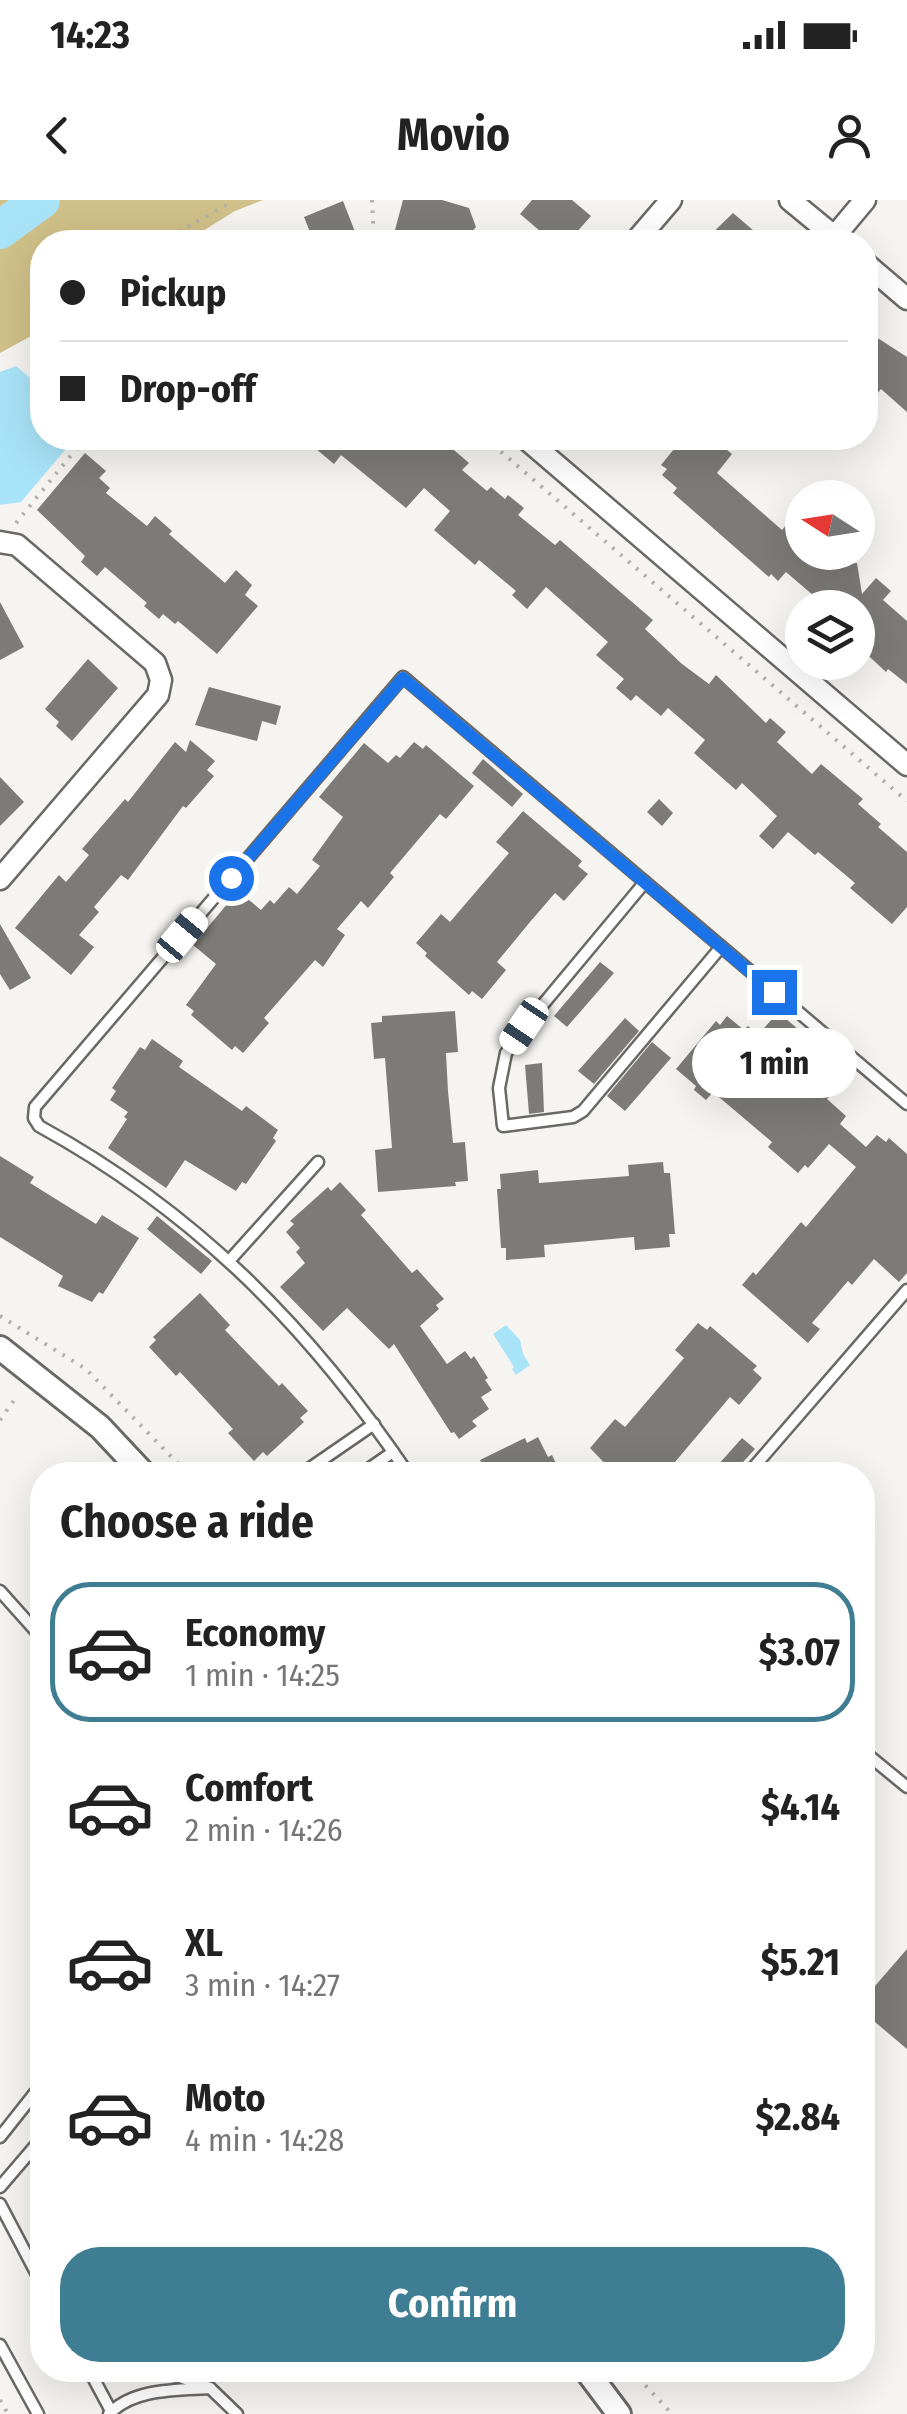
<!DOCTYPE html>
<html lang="en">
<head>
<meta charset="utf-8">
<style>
  :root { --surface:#fff; --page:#f6f6f6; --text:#222; --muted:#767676; --line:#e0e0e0; --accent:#3e7d92 }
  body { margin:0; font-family:"Fira Sans Condensed",sans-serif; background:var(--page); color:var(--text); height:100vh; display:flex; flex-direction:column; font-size:38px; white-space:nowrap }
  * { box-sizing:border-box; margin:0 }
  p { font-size:32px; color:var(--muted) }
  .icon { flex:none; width:55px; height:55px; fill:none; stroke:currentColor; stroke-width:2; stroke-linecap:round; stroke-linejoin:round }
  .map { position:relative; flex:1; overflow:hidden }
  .drawer { position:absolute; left:30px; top:1262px; width:845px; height:920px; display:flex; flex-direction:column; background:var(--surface); border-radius:40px; box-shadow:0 10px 40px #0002 }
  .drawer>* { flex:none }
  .top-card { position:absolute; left:30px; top:30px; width:848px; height:220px; border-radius:40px; box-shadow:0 10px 40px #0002; display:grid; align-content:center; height:220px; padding:0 30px; background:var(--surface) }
  .needle { width:65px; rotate:282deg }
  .fabs { position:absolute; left:785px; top:280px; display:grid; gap:20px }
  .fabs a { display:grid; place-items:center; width:90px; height:90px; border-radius:50%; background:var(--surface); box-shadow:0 10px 40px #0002; font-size:50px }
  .end { position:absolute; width:45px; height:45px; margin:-22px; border:12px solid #1a73e8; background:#fff; box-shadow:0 0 0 5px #fff }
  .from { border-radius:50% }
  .bubble { position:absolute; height:70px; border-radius:35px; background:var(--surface); box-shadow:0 10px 40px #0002; font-size:32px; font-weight:700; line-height:70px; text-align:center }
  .car { position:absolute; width:30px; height:60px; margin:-30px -15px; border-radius:12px; box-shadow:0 0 8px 2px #0007; background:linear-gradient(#fff 24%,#345 0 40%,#fff 0 76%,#345 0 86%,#fff 0) }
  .top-card b { display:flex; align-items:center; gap:35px; height:95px; font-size:38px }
  .top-card b+b { border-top:2px solid var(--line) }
  .top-card i { width:25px; height:25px; background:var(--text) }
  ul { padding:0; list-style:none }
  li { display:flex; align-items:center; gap:30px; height:140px; margin:0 20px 15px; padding:0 10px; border:5px solid transparent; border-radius:40px }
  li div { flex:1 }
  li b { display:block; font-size:38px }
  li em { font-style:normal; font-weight:700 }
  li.active { border-color:var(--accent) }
  li>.icon { width:90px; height:90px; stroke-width:1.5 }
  h2 { padding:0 30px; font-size:45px; line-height:120px }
  .button { display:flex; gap:20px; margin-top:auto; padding:20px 30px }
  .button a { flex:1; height:115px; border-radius:40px; background:var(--accent); color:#fff; font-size:40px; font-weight:700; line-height:115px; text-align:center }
  .status { display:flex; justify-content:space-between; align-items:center; height:70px; padding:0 50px; background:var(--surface); direction:ltr }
  .status svg { height:28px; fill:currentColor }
  header { display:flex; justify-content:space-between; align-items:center; height:130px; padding:0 30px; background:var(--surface); font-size:45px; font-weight:700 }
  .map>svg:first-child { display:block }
  .green { fill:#d0c089 }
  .water { fill:#a9e3f8 }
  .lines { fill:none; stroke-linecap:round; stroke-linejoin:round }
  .river { stroke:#a9e3f8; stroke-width:38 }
  .building { fill:#7c7b77 }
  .service-casing { stroke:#6a6966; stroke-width:15 }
  .minor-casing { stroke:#6a6966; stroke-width:25 }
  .tertiary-casing { stroke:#6a6966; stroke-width:28 }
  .path { stroke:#b0b0ad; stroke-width:4; stroke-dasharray:2.5 8; stroke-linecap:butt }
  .service { stroke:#fff; stroke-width:10 }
  .minor { stroke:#fff; stroke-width:20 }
  .tertiary { stroke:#fff; stroke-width:22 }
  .route { stroke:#1a73e8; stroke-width:12 }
</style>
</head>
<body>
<div class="status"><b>14:23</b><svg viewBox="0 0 49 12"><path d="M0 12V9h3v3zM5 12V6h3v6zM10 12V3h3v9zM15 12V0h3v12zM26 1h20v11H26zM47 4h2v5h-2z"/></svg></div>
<header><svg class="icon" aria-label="back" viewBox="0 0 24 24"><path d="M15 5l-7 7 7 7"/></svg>Movio<svg class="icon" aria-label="person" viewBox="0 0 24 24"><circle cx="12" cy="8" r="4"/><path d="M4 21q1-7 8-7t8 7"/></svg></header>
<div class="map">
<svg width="907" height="2214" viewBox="0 0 907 2214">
  <rect width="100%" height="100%" fill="#f5f4f0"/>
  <path class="green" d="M0,0H263L235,11L185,42H42V130L0,153Z"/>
  <g class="water">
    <path d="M16,166L42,188V238H75L21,302L0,305V172Z"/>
    <path d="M506,1125L520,1140L523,1154L530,1165L516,1175L512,1169L514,1167L493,1134Z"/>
  </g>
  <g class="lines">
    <path class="river" d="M0,30L41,0"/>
  </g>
  <g class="building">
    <path d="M403,0H442L469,8L476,27L463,42H407L409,34L395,30Z"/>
    <path d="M532,0H572L591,16L568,42H553L520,14Z"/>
    <path d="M343,1L359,42H314L304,17Z"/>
    <path d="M733,13L767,42H703Z"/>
    <path d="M873,135L907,157V212L881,189L865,209V145Z"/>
    <path d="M303,238H440L469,263L462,270L487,291L491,287L505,299L508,295L524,308L518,315L555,345L560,340L653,420L645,429L682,464L709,484L716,475L766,523L770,518L786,532L777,542L812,574L821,564L863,599L858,604L881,624L878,627L907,652V707L892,724L850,688L855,683L818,652L815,655L788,632L773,649L759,636L777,616L742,583L736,590L694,553L705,540L668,508L661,516L636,495L631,501L616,488L624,479L596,455L608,442L546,387L527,409L512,395L516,391L479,360L475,365L434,330L450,311L424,288L406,308L341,255L334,264Z"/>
    <path d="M683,238H712L732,254L717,273L782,330L802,306V352H833L846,364L857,363L862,394L876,378L891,391L883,400L907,421V484L888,469L886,472L858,446V408H804L814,396L786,372L778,381L771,374L769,377L673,293L677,288L662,275L667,269L661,265Z"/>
    <path d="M85,253L106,271L99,278L110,288L106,293L147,326L155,316L172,331L169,334L225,383L236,370L252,385L245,395L258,406L217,454L178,421L175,424L163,414L159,419L144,406L147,403L105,367L97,376L81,362L85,356L37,310Z"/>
    <path d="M0,402L24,447L0,460Z"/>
    <path d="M88,459L118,488L72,541L56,526L59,522L45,509Z"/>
    <path d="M209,487L281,506L276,525L262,521L257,541L195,525Z"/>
    <path d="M190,540L215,561L207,570L214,576L186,608L183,606L128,680L121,675L94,707L99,712L79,735L94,747L71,775L15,728L59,675L66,682L89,655L82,649L125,599L128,602L175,542L186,552Z"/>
    <path d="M414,542L423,549L426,545L474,586L446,619L440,614L390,673L394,677L368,708L361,701L337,729L345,735L323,767L315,760L264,818L269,823L243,853L235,846L232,850L191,815L194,811L186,805L216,764L193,745L238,691L261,710L270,700L274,704L289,687L297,694L320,666L312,660L343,617L319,597L364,543L388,563L396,555L400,558Z"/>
    <path d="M483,559L523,594L512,607L472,573Z"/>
    <path d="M0,577L24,602L0,626Z"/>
    <path d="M659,599L673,613L662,626L647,612Z"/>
    <path d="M523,611L582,661L578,666L588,674L564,701L555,693L530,722L497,762L506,770L482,799L472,791L469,795L425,756L427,753L416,743L441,714L450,722L509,653L496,642Z"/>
    <path d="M0,724L31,778L10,790L0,774Z"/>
    <path d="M600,762L614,773L567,827L554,816Z"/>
    <path d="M455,811L458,852L446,853L448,891L453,943L465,942L468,981L455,982L456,986L378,992L375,950L392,948L385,858L374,859L371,823L382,822V816Z"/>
    <path d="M778,812L819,847L799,870L830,896L827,899L846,916L840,924L866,947L877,935L886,942L889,938L907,954V1073L899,1082L874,1059L852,1085L848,1081L812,1123L820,1129L808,1143L742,1085L753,1072L756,1075L801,1022L806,1027L856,967L829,944L808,968L805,965L798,973L768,947L772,942L713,892L706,900L694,890L696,886L676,869L716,821L720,825L727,816L744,830L748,826L758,835Z"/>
    <path d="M625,818L639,831L594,884L578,871Z"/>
    <path d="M152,839L183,861L179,867L242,911L246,906L278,930L273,938L276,941L246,984L242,982L236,991L185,960L166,988L108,948L127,919L124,917L128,912L110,900L116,891L112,888L140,847L145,850Z"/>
    <path d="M652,842L671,858L625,911L607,896Z"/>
    <path d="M542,863L544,912L529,914L525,865Z"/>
    <path d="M0,956L34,977L30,983L96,1024L102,1015L139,1038L103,1094L99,1092L92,1102L58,1086L63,1076L0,1037Z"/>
    <path d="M663,962L664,973H670L675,1034H669L670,1047L635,1050L634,1037L544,1045L545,1057L506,1060V1048H501L497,989H501L500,974L538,970L539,983L629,976L628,965Z"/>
    <path d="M340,982L366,1010L361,1015L412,1073L417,1069L444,1099L436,1105L439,1109L420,1126L447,1164L465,1151L471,1159L474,1156L488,1178L485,1180L492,1190L481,1197L489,1209L472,1221L477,1226L459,1239L454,1232L451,1233L394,1144L389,1149L347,1108L323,1131L280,1087L305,1063L296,1052L300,1048L286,1032L294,1024L290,1021L328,987L331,991Z"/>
    <path d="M157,1016L212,1061L201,1074L147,1029Z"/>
    <path d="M200,1093L230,1125L225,1130L279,1186L282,1183L308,1211L300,1218L304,1222L267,1256L263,1252L254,1261L228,1233L233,1229L180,1172L176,1176L149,1147L156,1140L153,1137Z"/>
    <path d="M698,1123L707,1130L710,1126L757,1166L753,1170L762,1178L739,1205L730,1197L664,1275H616L590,1248L615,1219L625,1227L684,1158L675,1150Z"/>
    <path d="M538,1237L548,1257L552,1255L559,1270L555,1271L557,1275H487L480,1260L525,1238L527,1243Z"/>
    <path d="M742,1238L755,1249L731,1275H709Z"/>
    <path d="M907,1749V1849L862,1811V1801Z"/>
  </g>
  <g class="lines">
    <defs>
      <g id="service">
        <path d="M645,682L525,826L506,853L499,888L503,926L573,917L583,911L721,747"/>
        <path d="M229,1061L318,962"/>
        <path d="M300,1275L374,1224"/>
        <path d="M360,1275L393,1252"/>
        <path d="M409,1275C310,1128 196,1012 39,926L34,918L35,907L403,477L907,904"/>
        <path d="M747,1275L907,1090"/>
        <path d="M0,1391L42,1438"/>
        <path d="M862,1550L907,1587"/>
        <path d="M0,1937L42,1884"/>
        <path d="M30,1953L42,1968"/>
        <path d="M0,1987L42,1938"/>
        <path d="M0,2004L42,2084"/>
        <path d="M0,2145L38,2214"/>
        <path d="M89,2170L111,2211"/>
        <path d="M161,2170L210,2188L237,2214"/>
        <path d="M109,2214C134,2188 177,2190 210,2188"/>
      </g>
      <g id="minor">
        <path d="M790,0L841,42"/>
        <path d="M834,37L865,0"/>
        <path d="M635,42L671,0"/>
        <path d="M865,63L907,99"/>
        <path d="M525,238L907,565"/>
        <path d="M0,342L17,345L155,463L161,480L158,495L0,679"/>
      </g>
      <g id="tertiary">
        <path d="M0,1148L100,1227L145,1275"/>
        <path d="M586,2170L619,2214"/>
      </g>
    </defs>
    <use href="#service" class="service-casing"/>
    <use href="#minor" class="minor-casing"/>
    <use href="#tertiary" class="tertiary-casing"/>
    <g class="path">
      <path d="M372,0L374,42"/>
      <path d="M160,42L225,6L230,0"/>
      <path d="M42,113L33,118L42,125"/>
      <path d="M485,238L907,601"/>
      <path d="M16,323L85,238"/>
      <path d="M0,1116L86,1169L189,1275"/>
      <path d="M0,1220L17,1196"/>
      <path d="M631,2170L672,2214"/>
      <path d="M0,2200L8,2214"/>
    </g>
    <use href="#service" class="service"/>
    <use href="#minor" class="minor"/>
    <use href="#tertiary" class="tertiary"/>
  </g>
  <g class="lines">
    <path class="route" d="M231,678L403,478L774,792"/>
  </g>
</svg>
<div class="fabs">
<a><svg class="needle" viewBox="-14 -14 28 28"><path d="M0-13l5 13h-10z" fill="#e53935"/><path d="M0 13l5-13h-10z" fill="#767676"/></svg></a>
<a><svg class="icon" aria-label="layers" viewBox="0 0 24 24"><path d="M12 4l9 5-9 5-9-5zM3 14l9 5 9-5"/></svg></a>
</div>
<i class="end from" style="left:231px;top:678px"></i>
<i class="end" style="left:774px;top:792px"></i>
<div class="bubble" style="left:692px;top:828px;width:165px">1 min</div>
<i class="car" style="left:182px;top:735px;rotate:40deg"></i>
<i class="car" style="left:524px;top:826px;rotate:214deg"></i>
<div class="top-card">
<b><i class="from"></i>Pickup</b>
<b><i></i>Drop-off</b>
</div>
<section class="drawer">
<h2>Choose a ride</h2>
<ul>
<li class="active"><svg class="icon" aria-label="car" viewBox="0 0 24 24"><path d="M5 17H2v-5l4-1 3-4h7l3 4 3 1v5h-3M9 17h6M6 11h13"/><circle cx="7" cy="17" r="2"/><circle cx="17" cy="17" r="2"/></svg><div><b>Economy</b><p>1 min · 14:25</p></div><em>$3.07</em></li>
<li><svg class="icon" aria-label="car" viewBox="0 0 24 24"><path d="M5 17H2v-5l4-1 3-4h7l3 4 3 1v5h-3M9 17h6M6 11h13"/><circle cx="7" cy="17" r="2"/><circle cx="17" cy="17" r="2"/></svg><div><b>Comfort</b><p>2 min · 14:26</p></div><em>$4.14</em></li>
<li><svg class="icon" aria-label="car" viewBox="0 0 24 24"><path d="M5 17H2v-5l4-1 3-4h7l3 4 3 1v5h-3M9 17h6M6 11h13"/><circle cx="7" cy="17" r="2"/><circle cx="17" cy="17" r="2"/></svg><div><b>XL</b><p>3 min · 14:27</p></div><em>$5.21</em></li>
<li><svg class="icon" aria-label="car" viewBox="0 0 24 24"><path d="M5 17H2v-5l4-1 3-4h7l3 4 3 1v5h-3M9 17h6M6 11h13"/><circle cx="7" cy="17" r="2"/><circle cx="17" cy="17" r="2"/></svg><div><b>Moto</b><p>4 min · 14:28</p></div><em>$2.84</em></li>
</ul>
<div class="button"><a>Confirm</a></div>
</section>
</div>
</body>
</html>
